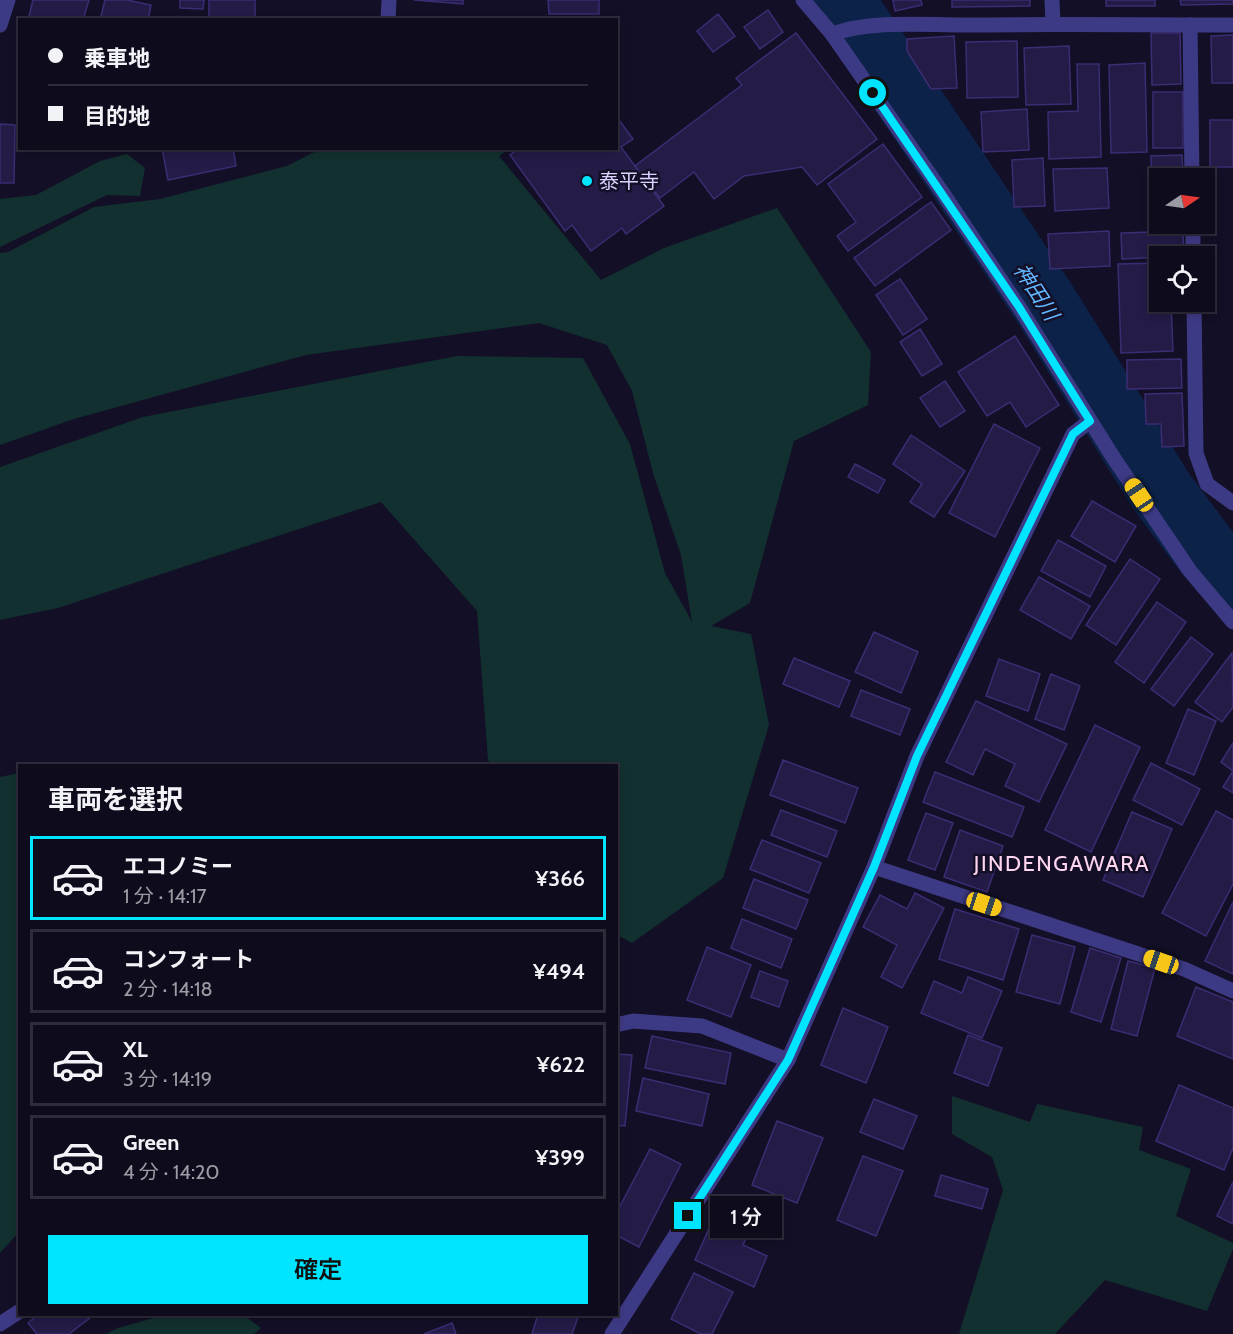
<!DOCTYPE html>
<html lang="ja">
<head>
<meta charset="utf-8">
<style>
  :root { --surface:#0e0b1c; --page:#1c1929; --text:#f1f3f6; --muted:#9b9ba3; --line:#2e2b3b; --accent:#00e5ff }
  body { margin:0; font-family:Cabin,"Noto Sans JP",sans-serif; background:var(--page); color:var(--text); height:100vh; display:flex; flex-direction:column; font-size:22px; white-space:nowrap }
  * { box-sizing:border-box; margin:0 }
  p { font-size:20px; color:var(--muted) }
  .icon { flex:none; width:33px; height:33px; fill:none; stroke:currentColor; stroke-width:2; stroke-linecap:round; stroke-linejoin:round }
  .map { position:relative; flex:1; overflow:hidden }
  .drawer { position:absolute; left:18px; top:764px; width:600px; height:552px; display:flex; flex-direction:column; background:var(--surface); border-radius:0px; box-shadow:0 3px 9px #0003,0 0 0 2px var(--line) }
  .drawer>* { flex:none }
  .hud { position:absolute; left:18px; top:18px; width:600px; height:132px; border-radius:0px; box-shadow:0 3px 9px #0003,0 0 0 2px var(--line); display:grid; align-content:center; height:132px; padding:0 30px; background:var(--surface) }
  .needle { width:39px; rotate:77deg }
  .buttons { position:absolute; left:1149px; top:168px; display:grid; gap:12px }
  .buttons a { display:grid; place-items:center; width:66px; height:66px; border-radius:0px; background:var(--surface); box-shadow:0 3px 9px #0003,0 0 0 2px var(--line); font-size:30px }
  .end { position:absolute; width:27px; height:27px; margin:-14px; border:8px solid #00e5ff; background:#111; box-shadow:0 0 0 3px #111 }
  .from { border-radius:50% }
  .bubble { position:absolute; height:42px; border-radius:0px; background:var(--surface); box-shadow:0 3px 9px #0003,0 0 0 2px var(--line); font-size:20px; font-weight:600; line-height:42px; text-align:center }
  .car { position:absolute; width:18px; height:36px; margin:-18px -9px; border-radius:8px; box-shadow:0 0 4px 2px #0007; background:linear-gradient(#f5c518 24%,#345 0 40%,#f5c518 0 76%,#345 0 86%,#f5c518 0) }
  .hud b { display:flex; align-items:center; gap:21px; height:57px; font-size:22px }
  .hud b+b { border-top:2px solid var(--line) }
  .hud i { width:15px; height:15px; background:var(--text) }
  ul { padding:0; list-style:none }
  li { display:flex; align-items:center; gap:18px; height:84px; margin:0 12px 9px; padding:0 18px; border:3px solid var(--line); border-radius:0px }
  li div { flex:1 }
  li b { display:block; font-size:22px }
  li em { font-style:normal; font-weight:600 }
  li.current { border-color:var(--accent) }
  li>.icon { width:54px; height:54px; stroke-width:1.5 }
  h2 { padding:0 30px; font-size:27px; line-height:72px }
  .primary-button { display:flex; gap:12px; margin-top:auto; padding:12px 30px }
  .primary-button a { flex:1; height:69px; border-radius:0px; background:var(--accent); color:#111; font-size:24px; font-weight:600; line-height:69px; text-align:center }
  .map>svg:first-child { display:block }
  .green { fill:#12302f }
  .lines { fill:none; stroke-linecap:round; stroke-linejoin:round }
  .river { stroke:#0c2248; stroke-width:66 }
  .building { fill:#241b47; stroke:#3b2d73; stroke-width:1.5 }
  .lane { stroke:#3d3a85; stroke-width:15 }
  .street { stroke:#3d3a85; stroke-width:15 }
  .route { stroke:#00e5ff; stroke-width:8 }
  .poi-dot { fill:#00e5ff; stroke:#130f26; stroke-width:2 }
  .labels { text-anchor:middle; stroke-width:5; stroke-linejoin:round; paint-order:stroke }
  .poi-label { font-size:20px; fill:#d9d4ff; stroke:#130f26; text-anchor:start }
  .water-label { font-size:21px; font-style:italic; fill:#62b6ff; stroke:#130f26 }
  .quarter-label { font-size:22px; letter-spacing:1.5px; fill:#ffd6f0; stroke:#130f26 }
</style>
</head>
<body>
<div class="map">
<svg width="1233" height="1334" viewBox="0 0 1233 1334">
  <rect width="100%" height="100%" fill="#130f26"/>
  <g class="green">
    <path d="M320,149H509L499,156L601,280L664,248L777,208L871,352L868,405L794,441L750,603L711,626L751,634L769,725L723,878L632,943L617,935L616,765H491L488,760L477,611L381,502L58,608L0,620V467L143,417L457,356L583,358L630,444L665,573L692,622L681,555L653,473L632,391L607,345L539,323L306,355L74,419L0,445V253L8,252L94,207L160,199L287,166Z"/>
    <path d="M127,154L145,168L140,196L107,195L0,247V199L36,195L100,161Z"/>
    <path d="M19,773L20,1231L0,1253V777Z"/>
    <path d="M952,1096L1030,1122L1037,1104L1143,1127L1139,1150L1191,1169L1176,1216L1233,1243V1249L1207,1311L1105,1280L1055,1334H959L1003,1190L992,1157L952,1134Z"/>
    <path d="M168,1314H242L261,1328L254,1334H106L118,1328Z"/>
  </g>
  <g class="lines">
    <path class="river" d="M841,0L1045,304L1161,491L1206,551L1233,582"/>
  </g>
  <g class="building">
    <path d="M33,0H89L83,20H28Z"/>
    <path d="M105,0H127L151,5L148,20H100Z"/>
    <path d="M180,0H204L203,9L180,8Z"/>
    <path d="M209,0H255V20H181V17H209Z"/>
    <path d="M414,0H463V4Z"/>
    <path d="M548,0H599V14H549Z"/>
    <path d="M893,0H921L922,5L895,11Z"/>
    <path d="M952,0H1030V6L952,7Z"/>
    <rect x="1106" y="0" width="49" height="6"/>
    <path d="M1180,0H1233V4L1181,5Z"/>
    <path d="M768,10L783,32L760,49L744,27Z"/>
    <path d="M718,14L735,36L713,52L697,31Z"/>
    <path d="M796,33L877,139L817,185L802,167L744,176L714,199L694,172L660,198L635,166L742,85L736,78Z"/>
    <path d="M1151,33H1180L1181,84L1152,85Z"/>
    <path d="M1233,35V83H1212L1211,36Z"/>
    <path d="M954,36L957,88L931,89L907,51V39Z"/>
    <path d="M1017,41L1018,97L967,98L966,42Z"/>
    <path d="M1069,46L1071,104L1026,105L1024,48Z"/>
    <path d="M1145,63L1147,152L1111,153L1109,65Z"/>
    <path d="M1077,64H1099L1101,157L1049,159L1048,112L1078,111Z"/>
    <rect x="1153" y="92" width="30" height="56"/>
    <path d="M1027,109L1029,150L983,152L981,112Z"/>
    <path d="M616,116L633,139L621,147L664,206L626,234L622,228L591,251L572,225L565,231L510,155L519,148H616Z"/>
    <rect x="1210" y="120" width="23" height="47"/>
    <path d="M0,124L15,125L14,183H0Z"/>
    <path d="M883,144L922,197L848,251L837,236L856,222L828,184Z"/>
    <path d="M162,148H233L236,166L168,180Z"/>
    <path d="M1182,155L1183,178H1160V222L1153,223L1151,156Z"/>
    <path d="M1043,158L1045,206L1014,207L1012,160Z"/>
    <path d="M1107,168L1109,208L1055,211L1053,169Z"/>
    <path d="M931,202L951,230L875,286L854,258Z"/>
    <path d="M1109,231L1110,266L1050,269L1048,234Z"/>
    <path d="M1183,231L1184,256L1122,259L1121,233Z"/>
    <path d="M1160,263V302H1171L1173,351L1121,353L1118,264Z"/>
    <path d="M900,279L927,319L903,335L876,295Z"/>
    <path d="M920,329L942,364L922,376L900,342Z"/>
    <path d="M1015,336L1059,405L1026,427L1010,402L987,416L958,372Z"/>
    <path d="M1181,359L1182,388L1127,389V360Z"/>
    <path d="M945,381L965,411L940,427L920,398Z"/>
    <path d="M1182,393L1184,446L1162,447L1161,424H1146L1145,394Z"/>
    <path d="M994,424L1040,448L995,537L949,513Z"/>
    <path d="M911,435L965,471L934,517L910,502L922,484L893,464Z"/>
    <path d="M855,464L885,480L878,493L848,477Z"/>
    <path d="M1092,501L1136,526L1115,562L1071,536Z"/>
    <path d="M1058,540L1106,566L1090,597L1041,571Z"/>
    <path d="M1130,559L1160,579L1116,645L1086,625Z"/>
    <path d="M1039,577L1090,606L1071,639L1020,610Z"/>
    <path d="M1157,602L1186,622L1144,683L1115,662Z"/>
    <path d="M874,632L918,652L901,693L855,672Z"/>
    <path d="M1191,637L1213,654L1174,706L1151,689Z"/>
    <path d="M1232,653L1233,707L1222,722L1195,702Z"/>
    <path d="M794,658L850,681L839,707L783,684Z"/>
    <path d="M999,659L1040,674L1028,711L986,696Z"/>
    <path d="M1051,674L1080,686L1064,730L1035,719Z"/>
    <path d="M861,690L910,709L900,735L851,716Z"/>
    <path d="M976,701L1067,744L1039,802L1005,786L1015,764L985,749L973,775L946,762Z"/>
    <path d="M1188,709L1216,721L1194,775L1166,763Z"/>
    <path d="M1095,725L1140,747L1091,852L1045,830Z"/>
    <path d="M1233,743V771L1221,762Z"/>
    <path d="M783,760L858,788L845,823L770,795Z"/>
    <path d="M1151,763L1200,789L1182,825L1133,800Z"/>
    <path d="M1233,771V793L1223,787Z"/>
    <path d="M935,772L1024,807L1012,837L923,802Z"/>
    <path d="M781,810L837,831L827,857L771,835Z"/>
    <path d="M1216,811L1233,820V884L1206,936L1162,913Z"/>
    <path d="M1132,812L1172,829L1143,897L1103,880Z"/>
    <path d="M926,813L953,823L935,870L908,860Z"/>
    <path d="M960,830L1003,846L987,892L944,877Z"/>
    <path d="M762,840L821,863L809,893L750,869Z"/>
    <path d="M754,879L808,900L796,929L743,908Z"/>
    <path d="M915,893L944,908L902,988L881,977L897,945L863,927L880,895L907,909Z"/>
    <path d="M1233,902V974L1205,961Z"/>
    <path d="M955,909L1019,929L1003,980L939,959Z"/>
    <path d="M742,919L792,939L781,968L731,948Z"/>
    <path d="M1032,935L1075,947L1060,1004L1016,992Z"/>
    <path d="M707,947L751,965L731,1017L687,1000Z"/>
    <path d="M1090,948L1121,958L1101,1022L1071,1012Z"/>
    <path d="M1128,961L1155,968L1137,1036L1111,1029Z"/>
    <path d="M760,971L788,981L779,1007L751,997Z"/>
    <path d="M968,977L1002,991L982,1038L921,1013L934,981L962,993Z"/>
    <path d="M1196,987L1233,1002V1059L1177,1036Z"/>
    <path d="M843,1008L888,1027L866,1083L821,1065Z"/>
    <path d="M968,1035L1002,1048L988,1086L954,1073Z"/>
    <path d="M652,1036L731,1053L725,1084L645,1068Z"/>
    <path d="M616,1054L632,1055L625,1126L616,1125Z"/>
    <path d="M643,1078L709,1094L702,1126L636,1111Z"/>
    <path d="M1179,1085L1233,1108V1148L1224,1170L1156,1141Z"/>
    <path d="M874,1099L917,1116L903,1149L860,1132Z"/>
    <path d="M777,1121L823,1138L797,1203L752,1185Z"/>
    <path d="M650,1149L681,1164L639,1247L616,1235V1214Z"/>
    <path d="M863,1156L903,1171L876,1236L837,1220Z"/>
    <path d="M941,1175L988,1189L982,1209L935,1196Z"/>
    <path d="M1233,1182V1224L1217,1216Z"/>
    <path d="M724,1195L759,1211L743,1245L767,1256L754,1287L695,1260Z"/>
    <path d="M694,1273L733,1292L712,1334H701L671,1319Z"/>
    <path d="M39,1314H95L69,1334H37L28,1323Z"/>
    <path d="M538,1314H569L578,1317L572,1334H532Z"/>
    <path d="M452,1323L456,1334H424Z"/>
  </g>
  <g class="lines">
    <path class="lane" d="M388,20L389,0"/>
    <g class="street">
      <path d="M803,0L832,34L942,192L1019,307L1113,457L1190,571L1233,622"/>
      <path d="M1052,0L1053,24"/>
      <path d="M0,25L8,0"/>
      <path d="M1190,25L1192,178"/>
      <path d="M832,34C873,20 922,25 964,25C1054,24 1143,25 1233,25"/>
      <path d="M1193,224V256"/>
      <path d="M1194,302L1196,453L1207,484L1233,503"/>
      <path d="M874,867L1184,969L1233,991"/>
      <path d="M616,1025L633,1021L702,1026L788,1060"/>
      <path d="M0,1324L20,1311"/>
      <path d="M612,1334L788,1060L874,867L917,756L1073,434L1090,421"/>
    </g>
  </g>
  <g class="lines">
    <path class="route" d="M688,1216L788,1060L874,867L917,756L1073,434L1090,421L1019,307L873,93"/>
  </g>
  <circle class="poi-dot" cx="587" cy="181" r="6"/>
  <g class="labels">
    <g class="poi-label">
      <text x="599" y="188">泰平寺</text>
    </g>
    <g class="water-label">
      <text transform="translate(1036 292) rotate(57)" y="7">神田川</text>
    </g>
    <g class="quarter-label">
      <text x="1062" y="871">JINDENGAWARA</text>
    </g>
  </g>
</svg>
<div class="buttons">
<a><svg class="needle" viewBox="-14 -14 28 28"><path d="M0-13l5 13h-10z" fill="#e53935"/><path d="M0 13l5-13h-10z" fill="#9b9ba3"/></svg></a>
<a><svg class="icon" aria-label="locate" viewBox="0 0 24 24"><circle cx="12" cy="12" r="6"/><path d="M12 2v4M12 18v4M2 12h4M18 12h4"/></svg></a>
</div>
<i class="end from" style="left:873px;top:93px"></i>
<i class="end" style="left:688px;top:1216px"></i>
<div class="bubble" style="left:710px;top:1196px;width:72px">1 分</div>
<i class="car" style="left:1139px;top:495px;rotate:326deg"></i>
<i class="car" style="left:984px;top:904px;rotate:108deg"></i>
<i class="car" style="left:1161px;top:962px;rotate:289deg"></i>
<div class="hud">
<b><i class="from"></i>乗車地</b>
<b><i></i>目的地</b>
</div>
<section class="drawer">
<h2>車両を選択</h2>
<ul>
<li class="current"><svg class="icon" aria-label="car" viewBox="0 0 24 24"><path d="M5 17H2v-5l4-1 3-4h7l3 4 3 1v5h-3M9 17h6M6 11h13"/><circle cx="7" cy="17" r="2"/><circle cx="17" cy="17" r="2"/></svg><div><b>エコノミー</b><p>1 分 · 14:17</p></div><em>¥366</em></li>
<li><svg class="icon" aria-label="car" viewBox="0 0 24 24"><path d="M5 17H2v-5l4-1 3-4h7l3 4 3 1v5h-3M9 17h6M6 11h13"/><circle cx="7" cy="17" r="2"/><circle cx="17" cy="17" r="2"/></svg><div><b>コンフォート</b><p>2 分 · 14:18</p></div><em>¥494</em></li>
<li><svg class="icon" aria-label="car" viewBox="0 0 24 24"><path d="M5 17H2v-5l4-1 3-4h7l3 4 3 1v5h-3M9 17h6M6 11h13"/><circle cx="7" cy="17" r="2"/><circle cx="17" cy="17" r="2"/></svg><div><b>XL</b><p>3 分 · 14:19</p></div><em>¥622</em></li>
<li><svg class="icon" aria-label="car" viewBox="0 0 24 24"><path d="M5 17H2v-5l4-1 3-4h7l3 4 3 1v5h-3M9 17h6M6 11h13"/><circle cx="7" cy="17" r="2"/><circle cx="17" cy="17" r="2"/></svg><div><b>Green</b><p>4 分 · 14:20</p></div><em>¥399</em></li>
</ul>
<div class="primary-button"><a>確定</a></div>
</section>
</div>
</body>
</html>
